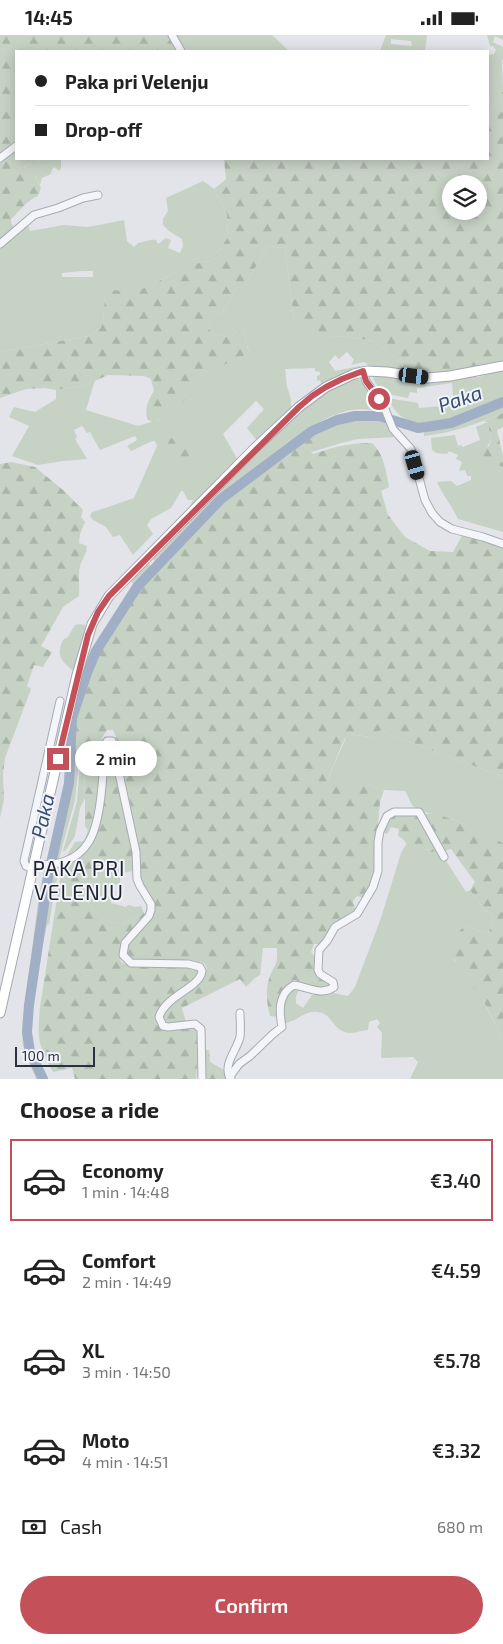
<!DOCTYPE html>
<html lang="en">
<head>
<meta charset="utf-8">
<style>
  :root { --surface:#fff; --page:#f2f2f2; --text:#222; --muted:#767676; --line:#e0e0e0; --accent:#c45159 }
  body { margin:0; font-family:"Exo 2",sans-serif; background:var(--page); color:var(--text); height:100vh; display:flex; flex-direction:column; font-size:19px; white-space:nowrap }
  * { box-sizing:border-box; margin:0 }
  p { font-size:16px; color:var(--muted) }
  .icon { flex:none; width:28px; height:28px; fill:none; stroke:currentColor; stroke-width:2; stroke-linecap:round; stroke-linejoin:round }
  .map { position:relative; height:1044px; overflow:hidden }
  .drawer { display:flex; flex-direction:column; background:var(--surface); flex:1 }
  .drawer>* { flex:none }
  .banner { position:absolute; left:15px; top:15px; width:474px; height:110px; border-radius:0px; box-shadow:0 2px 12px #0003; display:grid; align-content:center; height:110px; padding:0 20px; background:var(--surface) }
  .tools { position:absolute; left:442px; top:140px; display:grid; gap:10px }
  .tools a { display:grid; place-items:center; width:45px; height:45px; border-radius:50%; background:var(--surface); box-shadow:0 2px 12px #0003; font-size:25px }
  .scale { position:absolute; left:15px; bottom:12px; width:80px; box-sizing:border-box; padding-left:5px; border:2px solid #2b3140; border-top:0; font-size:14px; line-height:18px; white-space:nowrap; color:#2b3140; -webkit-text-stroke:4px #f1f3f7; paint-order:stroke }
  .end { position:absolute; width:22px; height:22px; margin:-11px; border:6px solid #c45159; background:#fff; box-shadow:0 0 0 2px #fff }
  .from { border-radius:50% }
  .bubble { position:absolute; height:35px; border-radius:18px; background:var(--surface); box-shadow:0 2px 12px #0003; font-size:16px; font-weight:600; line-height:35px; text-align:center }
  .car { position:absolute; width:15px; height:30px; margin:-15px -8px; border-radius:6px; box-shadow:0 0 4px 1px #0007; background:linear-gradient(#222 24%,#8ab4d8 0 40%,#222 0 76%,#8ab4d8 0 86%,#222 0) }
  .banner b { display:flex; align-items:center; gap:18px; height:48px; font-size:19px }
  .banner b+b { border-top:1px solid var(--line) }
  .banner i { width:12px; height:12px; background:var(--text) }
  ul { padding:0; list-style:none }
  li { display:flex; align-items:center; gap:15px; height:82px; margin:0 10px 8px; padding:0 10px; border:2px solid transparent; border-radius:0px }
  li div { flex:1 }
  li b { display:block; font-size:19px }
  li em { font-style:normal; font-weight:600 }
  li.active { border-color:var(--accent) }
  li>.icon { width:45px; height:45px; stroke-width:1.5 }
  h2 { padding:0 20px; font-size:22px; line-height:60px }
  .pay { display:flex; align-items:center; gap:12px; height:55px; padding:0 20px; font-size:19px }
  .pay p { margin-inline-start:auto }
  .primary-button { display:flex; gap:10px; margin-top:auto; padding:10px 20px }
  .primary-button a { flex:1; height:58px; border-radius:30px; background:var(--accent); color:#fff; font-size:20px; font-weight:600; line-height:58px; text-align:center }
  .status { display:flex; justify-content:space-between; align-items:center; height:35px; padding:0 25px; background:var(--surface); direction:ltr }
  .status svg { height:14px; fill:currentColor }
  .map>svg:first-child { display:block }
  .green { fill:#c6d2c4; fill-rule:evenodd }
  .forest { fill:url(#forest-firs); fill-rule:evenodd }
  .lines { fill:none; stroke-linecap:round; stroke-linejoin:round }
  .river { stroke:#a0afc6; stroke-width:10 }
  .minor-casing { stroke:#a7abb3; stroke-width:9 }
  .major-casing { stroke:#a2a8b4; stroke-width:11 }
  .minor { stroke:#f4f5f8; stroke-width:7 }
  .major { stroke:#fff; stroke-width:9 }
  .route { stroke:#c45159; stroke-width:6 }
  .labels { text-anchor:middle; stroke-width:4; stroke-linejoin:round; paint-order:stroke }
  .water-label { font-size:20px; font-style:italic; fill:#384d71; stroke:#f1f3f7 }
  .quarter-label { font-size:21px; letter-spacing:1px; fill:#1d2231; stroke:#f1f3f7 }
</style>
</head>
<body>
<div class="status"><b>14:45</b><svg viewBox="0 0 49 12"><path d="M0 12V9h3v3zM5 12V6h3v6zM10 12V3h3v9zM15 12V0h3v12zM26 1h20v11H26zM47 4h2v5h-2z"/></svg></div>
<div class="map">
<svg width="503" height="1044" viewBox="0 0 503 1044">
  <defs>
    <pattern id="forest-firs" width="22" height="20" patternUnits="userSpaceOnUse" patternTransform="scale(1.25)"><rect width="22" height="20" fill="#c6d2c4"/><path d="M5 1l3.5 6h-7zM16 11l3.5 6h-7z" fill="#aab5a9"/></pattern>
  </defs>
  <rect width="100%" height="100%" fill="#e2e4e9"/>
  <g class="green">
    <path d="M176,0H272L289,16H185Z"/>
    <path d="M386,0H427L425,16H380ZM391,4L411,6L412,11L391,9Z"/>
    <path d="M487,0H503V5L495,1L493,7L503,12V25L502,24L503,56L488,80V20L494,19L496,15L493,11H490Z"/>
    <path d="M44,124H61V133L59,136L54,132L52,134L51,139L42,143L40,150L35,141L26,137L24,133L27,130Z"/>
    <path d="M203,146L214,154L227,179L228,202L212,226C186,228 166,243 143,254C132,259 117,258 105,260L103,287L100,294L88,301L0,317V211L27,188L30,196L64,190L87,192L99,190L124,185L127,206L134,212L138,208C145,207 149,204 156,205L158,209L166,203L171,205L168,213L180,218L183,211L182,204L169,196L163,190V184L168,176L166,163ZM82,236H93V242H62V238Z"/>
    <path d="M267,211L285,213L294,285L331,302L345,301L373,306L402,328L404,337L371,332L364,327L351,330L354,325L347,317L339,324L335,320L329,327L335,336L360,331L361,333L347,337L322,351L320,345L317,346V341L320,340V337L315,336V333L285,334C286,340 286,346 287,351C289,359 292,364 291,373L258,407L247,393L264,374L256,366L223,399L239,427L188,475L193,465H188L183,456H181L171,473L151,484L147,490L153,499L133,520L120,500L113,502L106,492L93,485L90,481L92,477L96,476L134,463L157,411L155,406C149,406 137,414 131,416L127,411L137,405L135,401L100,415L90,397L87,398L82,391L74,395L77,402L75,404L87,424L63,426L38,430L12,421L29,391L9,382L14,372L35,377L56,364V355L84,351L95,345L86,375L138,391L151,387L158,386L166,378L182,367L194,350L214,334L249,318L244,297L239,296L227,302L212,299L209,293L212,284L221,278L237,253L247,248Z"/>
    <path d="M503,334V365C470,379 408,412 388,363L418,368L419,373L454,370L452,348L417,353V358L410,357L408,363L382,358L375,347L372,339L479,342Z"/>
    <path d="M354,343L363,345L385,379C368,374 358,372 340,378C313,386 296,407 274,423C257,436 237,447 220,461C196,480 177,505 157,528L152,523L285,388L317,360Z"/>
    <path d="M503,371V378C477,389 452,398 424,401V396L445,392Z"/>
    <path d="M354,383L388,387L395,402L358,404L341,408L312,417L309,414C324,390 327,390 354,383Z"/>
    <path d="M485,388H488L491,405L476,430H498L503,432V497L458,484C452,471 443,461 437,447L451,446L457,451L471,445V441H467L465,435L459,436L462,427L456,424L458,420L449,416L447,419L436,418L432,415L431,403L455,400L458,411L461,410L463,412L480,405L476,392Z"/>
    <path d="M147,527L152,532L134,550L129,544Z"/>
    <path d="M80,589L85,590L86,594L76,632L74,635H72C61,625 56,620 63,605L68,602L75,590Z"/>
    <path d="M380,695L436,717L496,739L503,744V808C482,797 461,786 437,779C429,777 423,780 415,773C411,770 408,761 405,756L384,755L367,749L331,756L324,752L346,703L350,699L376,703Z"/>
    <path d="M78,705L81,706L75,765L59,824L54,825L66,782L72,738L75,736Z"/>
    <path d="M80,727L84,735L85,763L80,773L75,801L65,816H63L77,766Z"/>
    <path d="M93,794L84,811L65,823L75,807L84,806L88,795Z"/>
    <path d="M407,808L410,817L419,814L439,815L466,857L470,855L485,876L492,878L494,885L488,899L466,891L454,925L479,958L503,1004V1044H410L418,1027L413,1022L381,1023L382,998L377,992L380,988L377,984L369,987L368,995C360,995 353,1000 345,997C333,994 331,978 318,977C305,975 296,987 285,988C281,974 283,962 292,952L300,953L296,961V968L303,973L312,960L329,957L348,961L355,952L381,883L401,818Z"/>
    <path d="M113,826L128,833L127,837H123V840H120V849L112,850L111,868L126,872L128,870L136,872L141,871L144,878C138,881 129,887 122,888C103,890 91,875 85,860L95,845Z"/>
    <path d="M59,832L49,889L47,890L42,913L39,915L52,833Z"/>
    <path d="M45,833H48L29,951L25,994L27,1012L39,1044H36L23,1011L22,993L39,859Z"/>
  </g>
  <g class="forest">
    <path d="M0,0H170L177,13L175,16H16V124H44L27,130L24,132L26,137L29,136L35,141L41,153L38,161C27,165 20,176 11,184V188L15,194L0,206Z"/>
    <path d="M503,56V326L486,332L427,340L404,337L402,328L373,306L345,301L331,302L302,295L294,285L285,213L267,211L247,248L237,253L221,278L212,284L209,293L212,299L227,302L239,296L244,297L249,318C231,327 211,334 196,349C190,354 188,362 182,368C178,371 157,387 154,388L148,385C144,375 148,365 154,356L151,344L144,341L108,340L84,351L56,355L45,353L26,354L0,363V317L88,301L100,294L103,287L105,260L111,255C120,255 133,258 142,254C167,244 183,228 212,226L228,202L227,179L214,154L226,144L224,124H488V80ZM451,149H479V176H451Z"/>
    <path d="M503,378V392L497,395L503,421V432L498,430H476L475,417L489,411L491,405L488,388L484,386Z"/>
    <path d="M318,394L321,396L309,414L313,419C335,412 347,408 372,408C384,419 386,436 389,452L381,456L388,480L405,502L430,516L453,517L463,499L479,503L503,512V744L496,739L436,717L380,695L376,703L351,699L348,703H345L324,752L331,756L337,749H367L384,755L380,767L376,812V832L373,845L365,863L357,861L353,866L355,874L350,882L339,885L332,891L330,899L321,909H314L311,917L315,922V937L332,950L326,954L302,950L296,945H293C279,954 279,967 278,982L270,981C267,969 265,957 269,944C274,929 278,932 277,913H263L260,940L255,943L246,952L240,944L182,973L186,987L167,990L162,983V976L200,946L207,933L204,928C182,923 142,934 126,920V911L150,882L155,870L139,847V812L116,702L113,695H107L102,703L99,745L93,794L88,795L85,791V755L84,735L79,725L80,706L78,705L75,736L72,738C74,695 75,656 98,618C111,596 126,577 137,555L221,467L289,420Z"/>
    <path d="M181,396L187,400H193L192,431L179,430L175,417L168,416C166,406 172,401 181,396Z"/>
    <path d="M11,427L35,432L63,455L83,475L81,482L85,487L80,499L79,508L87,511C87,518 82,524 80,531C78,542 80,550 79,561L63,572L41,611L52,617L43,632L34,630L27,651L31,654L5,723L3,740L4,764L0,783V429Z"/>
    <path d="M109,708L111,709L132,812L134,836L127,837L128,833L113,826L95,845L85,860C91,875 103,890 122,888C129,887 138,881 144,878L146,881C134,894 115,907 121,927L127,930L196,931L200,933L196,945L165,965L158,975L156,984L157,990C174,1002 179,990 197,991L200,996L196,1044H75L72,1033L53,1037C38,1010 37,1003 40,972L61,837L63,830L88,812Z"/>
    <path d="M435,778L473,792L503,808V1004C495,989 488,973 479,959C468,942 447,927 454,905C456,899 460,894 466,891L488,899L494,885L492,878L485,876L470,855L475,847L451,814L442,817L424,779Z"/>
    <path d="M388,780H418L439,815L432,817L428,814H420L418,818L410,817C407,809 406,805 398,801L399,794L391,792L387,799L384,798Z"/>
    <path d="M203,1015H209L210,1027L226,1036L227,1044H202Z"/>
  </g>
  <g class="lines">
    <path class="river" d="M43,1044L30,1017L27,997L29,970L48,842L69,748L72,683L87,638L96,616L137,552L221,464L312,396L337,385L355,381H379L418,393L426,392L451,388L503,367"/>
    <defs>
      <g id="minor">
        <path d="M172,0L181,16"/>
        <path d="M0,123L16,111"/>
        <path d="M0,209L34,180L58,173L83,163L98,160"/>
        <path d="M363,336L366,346L385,374L393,394L411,414L425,465L432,478L440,487L452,494L483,502L503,509"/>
        <path d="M34,829C54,832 77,826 88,808C102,788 103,735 105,710L107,706H112L136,817L137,844L140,851L151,869V875L149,881L125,908L123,920L131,928L188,929L200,932L202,936C200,953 166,960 159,982L163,991L168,992L195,989L201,994L202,1044"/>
        <path d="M33,834L26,831L24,826L60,666"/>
        <path d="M230,1044C223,1028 236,1017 240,1002C241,994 240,986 240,978"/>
        <path d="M231,1044V1040L239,1029L250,1021L273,999L282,992C279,976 278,959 294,950C308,952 321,961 334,952L333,947L320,939L318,935L319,915L327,906L335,892L357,879L373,852L378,836V807L380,796L387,781L394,777H419L444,822"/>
      </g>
      <path id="major" d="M0,978L77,640L92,589L109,561L255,413L299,372L326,352L354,339L367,336L387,337L428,343L450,341L503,331"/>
    </defs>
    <use href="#minor" class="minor-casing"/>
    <use href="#major" class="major-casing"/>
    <use href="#minor" class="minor"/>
    <use href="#major" class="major"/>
  </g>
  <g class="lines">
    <path class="route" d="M58,724L88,600L98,577L109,561L299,372L312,361L326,352L342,344L363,336L366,346L379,364"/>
  </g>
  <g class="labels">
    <g class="water-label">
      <text transform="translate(460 364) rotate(-19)" y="7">Paka</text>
      <text transform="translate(43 781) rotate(-77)" y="7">Paka</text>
    </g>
    <g class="quarter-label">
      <text x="79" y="841">PAKA PRI<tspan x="79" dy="24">VELENJU</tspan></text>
    </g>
  </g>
</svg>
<div class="tools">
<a><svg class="icon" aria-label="layers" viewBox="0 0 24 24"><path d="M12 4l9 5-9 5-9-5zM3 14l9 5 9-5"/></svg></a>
</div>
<div class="scale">100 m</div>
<i class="end from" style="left:379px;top:364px"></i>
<i class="end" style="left:58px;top:724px"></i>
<div class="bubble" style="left:75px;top:706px;width:82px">2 min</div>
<i class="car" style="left:414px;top:341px;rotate:97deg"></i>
<i class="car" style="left:415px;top:430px;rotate:164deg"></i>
<div class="banner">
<b><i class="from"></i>Paka pri Velenju</b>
<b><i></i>Drop-off</b>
</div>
</div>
<section class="drawer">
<h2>Choose a ride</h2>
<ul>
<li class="active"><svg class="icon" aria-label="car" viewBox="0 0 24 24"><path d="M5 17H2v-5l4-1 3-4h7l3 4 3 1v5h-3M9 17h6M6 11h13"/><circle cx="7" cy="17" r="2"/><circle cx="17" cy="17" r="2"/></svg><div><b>Economy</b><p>1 min · 14:48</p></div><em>€3.40</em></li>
<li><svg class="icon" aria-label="car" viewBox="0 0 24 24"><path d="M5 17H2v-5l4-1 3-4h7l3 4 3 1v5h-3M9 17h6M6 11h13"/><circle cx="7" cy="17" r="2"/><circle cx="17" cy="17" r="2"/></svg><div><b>Comfort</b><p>2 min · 14:49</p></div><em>€4.59</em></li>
<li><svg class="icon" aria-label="car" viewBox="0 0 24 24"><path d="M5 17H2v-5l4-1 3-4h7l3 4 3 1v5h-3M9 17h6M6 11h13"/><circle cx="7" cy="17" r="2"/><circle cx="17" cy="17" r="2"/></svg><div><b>XL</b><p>3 min · 14:50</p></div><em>€5.78</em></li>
<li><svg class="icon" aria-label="car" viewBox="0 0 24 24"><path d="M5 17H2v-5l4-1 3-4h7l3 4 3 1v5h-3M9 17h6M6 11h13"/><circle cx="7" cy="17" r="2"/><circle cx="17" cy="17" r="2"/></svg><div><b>Moto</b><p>4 min · 14:51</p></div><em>€3.32</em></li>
</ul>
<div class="pay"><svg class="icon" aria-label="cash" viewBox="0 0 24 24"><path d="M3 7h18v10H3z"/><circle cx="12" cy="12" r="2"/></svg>Cash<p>680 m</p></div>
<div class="primary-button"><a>Confirm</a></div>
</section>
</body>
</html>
